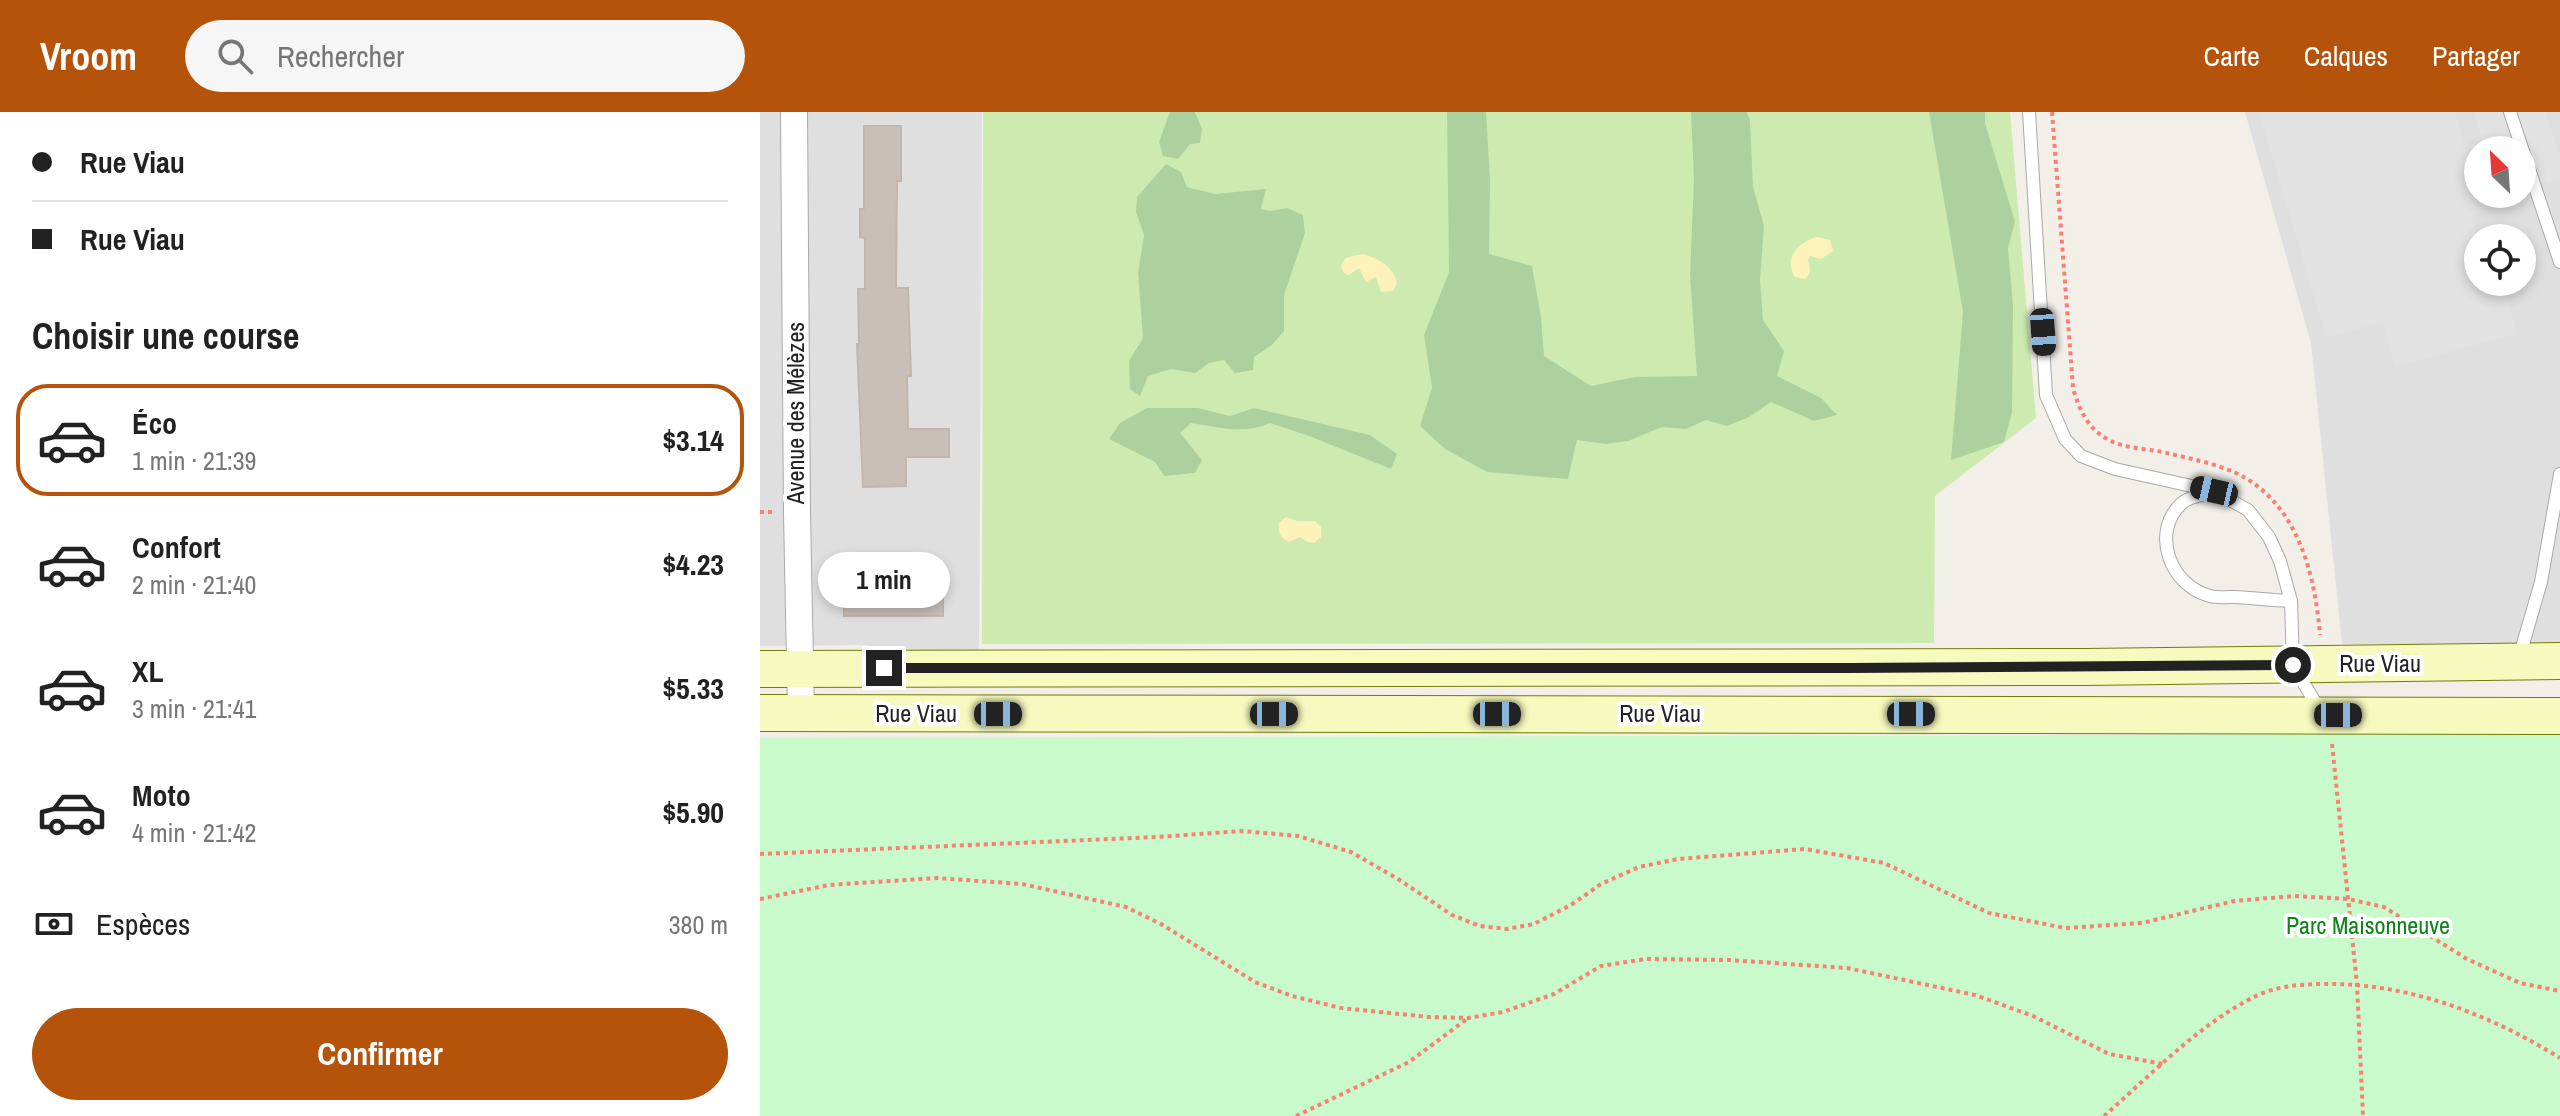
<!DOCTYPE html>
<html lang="fr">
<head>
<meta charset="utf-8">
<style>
  :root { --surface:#fff; --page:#f6f6f6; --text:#222; --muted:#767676; --line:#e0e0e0; --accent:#b45309 }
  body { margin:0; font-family:"Archivo Narrow",sans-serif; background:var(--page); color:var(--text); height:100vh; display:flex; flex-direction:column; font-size:30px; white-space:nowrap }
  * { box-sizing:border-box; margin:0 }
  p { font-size:26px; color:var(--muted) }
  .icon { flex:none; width:44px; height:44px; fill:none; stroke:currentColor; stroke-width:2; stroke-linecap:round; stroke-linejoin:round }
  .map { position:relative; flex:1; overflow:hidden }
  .side { display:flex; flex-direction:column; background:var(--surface); width:760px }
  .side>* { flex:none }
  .hud { display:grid; align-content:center; height:176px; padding:0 32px; background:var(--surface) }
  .needle { width:52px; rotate:335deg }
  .controls { position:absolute; left:1704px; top:24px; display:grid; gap:16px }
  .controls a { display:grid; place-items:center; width:72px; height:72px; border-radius:50%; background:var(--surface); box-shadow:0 4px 12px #0003; font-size:40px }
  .end { position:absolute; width:36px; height:36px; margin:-18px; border:10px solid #222; background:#fff; box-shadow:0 0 0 4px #fff }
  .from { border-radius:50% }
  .bubble { position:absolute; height:56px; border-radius:28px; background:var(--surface); box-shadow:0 4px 12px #0003; font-size:26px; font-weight:800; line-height:56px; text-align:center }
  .car { position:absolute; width:24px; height:48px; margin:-24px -12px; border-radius:10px; box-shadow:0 0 6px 2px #0007; background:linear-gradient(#222 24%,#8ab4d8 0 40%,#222 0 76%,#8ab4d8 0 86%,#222 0) }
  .hud b { display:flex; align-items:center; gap:28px; height:76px; font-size:30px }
  .hud b+b { border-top:2px solid var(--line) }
  .hud i { width:20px; height:20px; background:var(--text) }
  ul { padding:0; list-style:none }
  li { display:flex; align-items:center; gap:24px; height:112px; margin:0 16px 12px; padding:0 16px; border:4px solid transparent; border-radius:32px }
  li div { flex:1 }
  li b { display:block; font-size:30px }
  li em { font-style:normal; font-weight:800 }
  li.on { border-color:var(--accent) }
  li>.icon { width:72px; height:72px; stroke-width:1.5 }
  h2 { padding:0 32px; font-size:36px; line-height:96px }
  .pay { display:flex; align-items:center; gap:20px; height:88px; padding:0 32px; font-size:30px }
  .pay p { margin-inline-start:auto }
  .primary-button { display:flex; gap:16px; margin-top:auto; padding:16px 32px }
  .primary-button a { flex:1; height:92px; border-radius:48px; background:var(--accent); color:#fff; font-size:32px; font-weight:800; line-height:92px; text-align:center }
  header { display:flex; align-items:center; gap:48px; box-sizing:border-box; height:112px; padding:0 40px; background:var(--accent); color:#fff }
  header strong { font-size:38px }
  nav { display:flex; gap:44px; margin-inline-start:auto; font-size:28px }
  .search { width:560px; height:72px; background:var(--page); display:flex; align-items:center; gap:20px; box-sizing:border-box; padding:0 28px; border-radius:44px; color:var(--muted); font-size:30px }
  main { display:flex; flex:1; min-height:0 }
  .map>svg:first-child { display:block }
  .residential { fill:#e0dfdf; fill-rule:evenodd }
  .grass { fill:#cdebb0 }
  .forest { fill:#add19e }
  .sand { fill:#fff1ba }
  .park { fill:#c8facc }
  .parking { fill:#e2e2e2 }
  .building { fill:#c7bfb8; stroke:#c4b6ab; stroke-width:2 }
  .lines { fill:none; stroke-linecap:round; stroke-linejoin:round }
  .service-casing { stroke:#a9a9a9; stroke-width:14 }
  .minor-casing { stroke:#a9a9a9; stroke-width:28 }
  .secondary-casing { stroke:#707d05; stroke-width:38 }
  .path { stroke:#fa8072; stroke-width:4; stroke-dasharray:4 4; stroke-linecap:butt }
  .service { stroke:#fff; stroke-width:12 }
  .minor { stroke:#fff; stroke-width:26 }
  .secondary { stroke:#f7fabf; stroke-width:36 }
  .route { stroke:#222; stroke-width:10 }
  .labels { text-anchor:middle; stroke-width:8; stroke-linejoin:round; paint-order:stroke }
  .street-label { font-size:24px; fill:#222; stroke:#fff }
  .park-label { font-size:24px; fill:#0c8416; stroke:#fff }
</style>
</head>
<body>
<header>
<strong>Vroom</strong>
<div class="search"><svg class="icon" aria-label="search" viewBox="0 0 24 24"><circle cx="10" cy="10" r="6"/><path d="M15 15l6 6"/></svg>Rechercher</div>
<nav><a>Carte</a><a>Calques</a><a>Partager</a></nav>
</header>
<main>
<section class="side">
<div class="hud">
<b><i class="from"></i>Rue Viau</b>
<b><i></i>Rue Viau</b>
</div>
<h2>Choisir une course</h2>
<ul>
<li class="on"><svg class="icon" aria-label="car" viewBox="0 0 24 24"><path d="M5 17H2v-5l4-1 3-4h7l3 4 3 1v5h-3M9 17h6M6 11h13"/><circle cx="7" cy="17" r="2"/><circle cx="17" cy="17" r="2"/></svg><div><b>Éco</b><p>1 min · 21:39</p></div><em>$3.14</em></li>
<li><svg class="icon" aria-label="car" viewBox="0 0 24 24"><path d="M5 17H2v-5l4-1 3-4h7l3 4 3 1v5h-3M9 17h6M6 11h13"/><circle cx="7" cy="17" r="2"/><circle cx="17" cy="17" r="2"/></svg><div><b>Confort</b><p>2 min · 21:40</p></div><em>$4.23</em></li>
<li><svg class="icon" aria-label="car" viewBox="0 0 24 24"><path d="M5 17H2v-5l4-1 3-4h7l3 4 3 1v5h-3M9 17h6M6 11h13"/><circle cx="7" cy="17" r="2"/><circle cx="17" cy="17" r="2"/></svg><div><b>XL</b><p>3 min · 21:41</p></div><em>$5.33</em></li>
<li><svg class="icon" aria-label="car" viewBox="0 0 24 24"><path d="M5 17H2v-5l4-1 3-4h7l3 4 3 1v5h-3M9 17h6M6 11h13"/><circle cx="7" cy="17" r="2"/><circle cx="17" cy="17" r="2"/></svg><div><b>Moto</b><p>4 min · 21:42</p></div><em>$5.90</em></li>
</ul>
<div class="pay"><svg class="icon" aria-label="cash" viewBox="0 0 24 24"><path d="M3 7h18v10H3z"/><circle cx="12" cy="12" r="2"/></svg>Espèces<p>380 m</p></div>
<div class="primary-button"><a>Confirmer</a></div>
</section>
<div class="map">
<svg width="1800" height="1004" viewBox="0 0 1800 1004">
  <rect width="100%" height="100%" fill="#f2efe9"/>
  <g class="residential">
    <path d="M0,0H222L219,556L105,533L0,534Z"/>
    <path d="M1485,0H1800V532H1582L1551,231ZM1718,38H1762V82H1718ZM1718,126H1762V170H1718Z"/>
  </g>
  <path class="grass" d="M223,0H1250L1276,306L1175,384L1174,531L222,532Z"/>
  <g class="forest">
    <path d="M410,0H435L442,17L440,31L430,32L418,47L403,44L399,30Z"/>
    <path d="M687,0H726L730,69L729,142L772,154L781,205L784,244L831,274L875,265L937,264L930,162L934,67L931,0H987L990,9L993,75L1004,114L1000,168L1003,208L1024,239L1017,264L1061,286L1077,303L1054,309L1011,290L989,305L967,314L946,308L926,317L902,315L868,329L846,332L817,328L808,367L727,360L685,337L660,314L672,276L664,223L689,160Z"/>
    <path d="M1169,0H1225V11L1255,110L1248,136L1253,195L1252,300L1244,330L1191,348L1203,200Z"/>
    <path d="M406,52L421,60L427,75L455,82L506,77L501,97L510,99L527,96L543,103L545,121L524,183V219L512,233L494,245L493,258L475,261L464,248L449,251L435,261L411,257L388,264L380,284L370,277L369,249L383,226L378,161L384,123L376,100L377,85Z"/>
    <path d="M387,296H438L470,304L494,296L610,323L637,342L631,357L549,324L510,311C485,323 457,315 431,311L420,321L442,348L435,361L404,364L395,350L349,327L360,311Z"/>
  </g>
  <g class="sand">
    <path d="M1057,125L1070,128L1073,139L1061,147L1050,144L1048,148C1050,156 1052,160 1045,167L1035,165C1023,146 1038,130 1057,125Z"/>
    <path d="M602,142C618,146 633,154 637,171L633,179L621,180L616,165L606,170L599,156L589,163L584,161L581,155L585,146Z"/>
    <path d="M526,405L537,409H555L561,415V425L554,431L548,430L540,425L529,430C520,426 518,420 519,411Z"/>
  </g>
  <path class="park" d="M1800,622V1004H0V626Z"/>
  <g class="parking">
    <path d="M1499,0H1695L1724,99L1711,104L1718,130V170H1729L1732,182L1746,178L1757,222L1635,254L1623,210L1566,225Z"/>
    <path d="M1714,0H1786L1800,45V66L1762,78V38H1725Z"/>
  </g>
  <g class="building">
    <path d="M104,14H141V69H137L136,176H148L151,264H147L148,317H189V345H146V374L103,375L97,232H99L98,177H105V126L100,125V97H104Z"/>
    <path d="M83,457H120V472H183V504H84Z"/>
  </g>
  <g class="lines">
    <defs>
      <g id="service">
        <path d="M1269,0L1286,283L1305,327L1321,344L1355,357L1454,379L1488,398L1509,425L1520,449L1531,489L1533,553L1559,597"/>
        <path d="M1750,0L1800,150"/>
        <path d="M1451,380C1442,383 1429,385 1422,391C1390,420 1410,474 1450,484C1457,486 1467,485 1475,485C1493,486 1512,488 1531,489"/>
        <path d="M1755,546L1761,539L1781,470L1800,362"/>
      </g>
      <path id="minor" d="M34,0L37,401L41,601"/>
      <g id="secondary">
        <path d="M0,557L1325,555L1800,549"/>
        <path d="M0,601L1800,604"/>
      </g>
    </defs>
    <use href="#service" class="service-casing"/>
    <use href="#minor" class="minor-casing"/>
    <use href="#secondary" class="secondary-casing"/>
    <g class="path">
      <path d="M1292,0L1313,276C1319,298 1329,319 1351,329C1366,337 1394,337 1411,342C1432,347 1457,352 1476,361C1537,390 1555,461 1560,523"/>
      <path d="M0,400H14"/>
      <path d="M1572,632L1597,872L1603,1004"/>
      <path d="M0,742L397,725L482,719L538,724L591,740L638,767L692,803L720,814L747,817L774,812L811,793L841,772L879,755L918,747L1045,737L1124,751L1229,801L1305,816L1382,811L1474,789L1535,784L1588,787L1624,795L1707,847L1760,871L1800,879"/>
      <path d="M0,787L69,773L177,766L262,772L366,795L401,812L495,870L532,884L581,896L669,905L708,906L743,900L794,882L841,854L886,847L969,848L1087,856L1215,883L1273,904L1349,942L1403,952"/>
      <path d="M536,1004L649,950L707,907"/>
      <path d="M1344,1004C1392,962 1440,911 1498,883C1519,874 1541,872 1564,872C1649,871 1729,902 1800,946"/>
    </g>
    <use href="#service" class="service"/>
    <use href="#minor" class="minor"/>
    <use href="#secondary" class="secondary"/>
  </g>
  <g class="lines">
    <path class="route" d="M124,556H1090L1533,553"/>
  </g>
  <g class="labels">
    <g class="street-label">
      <text transform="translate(36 301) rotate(-90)" y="8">Avenue des Mélèzes</text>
      <text x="1620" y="560">Rue Viau</text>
      <text x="156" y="610">Rue Viau</text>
      <text x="900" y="610">Rue Viau</text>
    </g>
    <g class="park-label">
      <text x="1608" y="822">Parc Maisonneuve</text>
    </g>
  </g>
</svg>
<div class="controls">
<a><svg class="needle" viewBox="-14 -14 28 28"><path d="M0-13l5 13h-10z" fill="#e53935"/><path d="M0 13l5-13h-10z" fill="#767676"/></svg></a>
<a><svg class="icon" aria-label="locate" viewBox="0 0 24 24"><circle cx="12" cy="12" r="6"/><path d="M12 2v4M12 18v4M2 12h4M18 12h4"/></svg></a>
</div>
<i class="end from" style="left:1533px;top:553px"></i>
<i class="end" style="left:124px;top:556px"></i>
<div class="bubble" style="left:58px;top:440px;width:132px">1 min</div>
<i class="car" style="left:1283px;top:220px;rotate:176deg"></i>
<i class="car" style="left:1454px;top:379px;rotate:283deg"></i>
<i class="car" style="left:238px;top:602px;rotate:90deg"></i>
<i class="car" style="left:514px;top:602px;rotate:90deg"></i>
<i class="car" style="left:737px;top:602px;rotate:90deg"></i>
<i class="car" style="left:1151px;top:602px;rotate:90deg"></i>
<i class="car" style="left:1578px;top:603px;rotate:90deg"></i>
</div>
</main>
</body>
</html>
